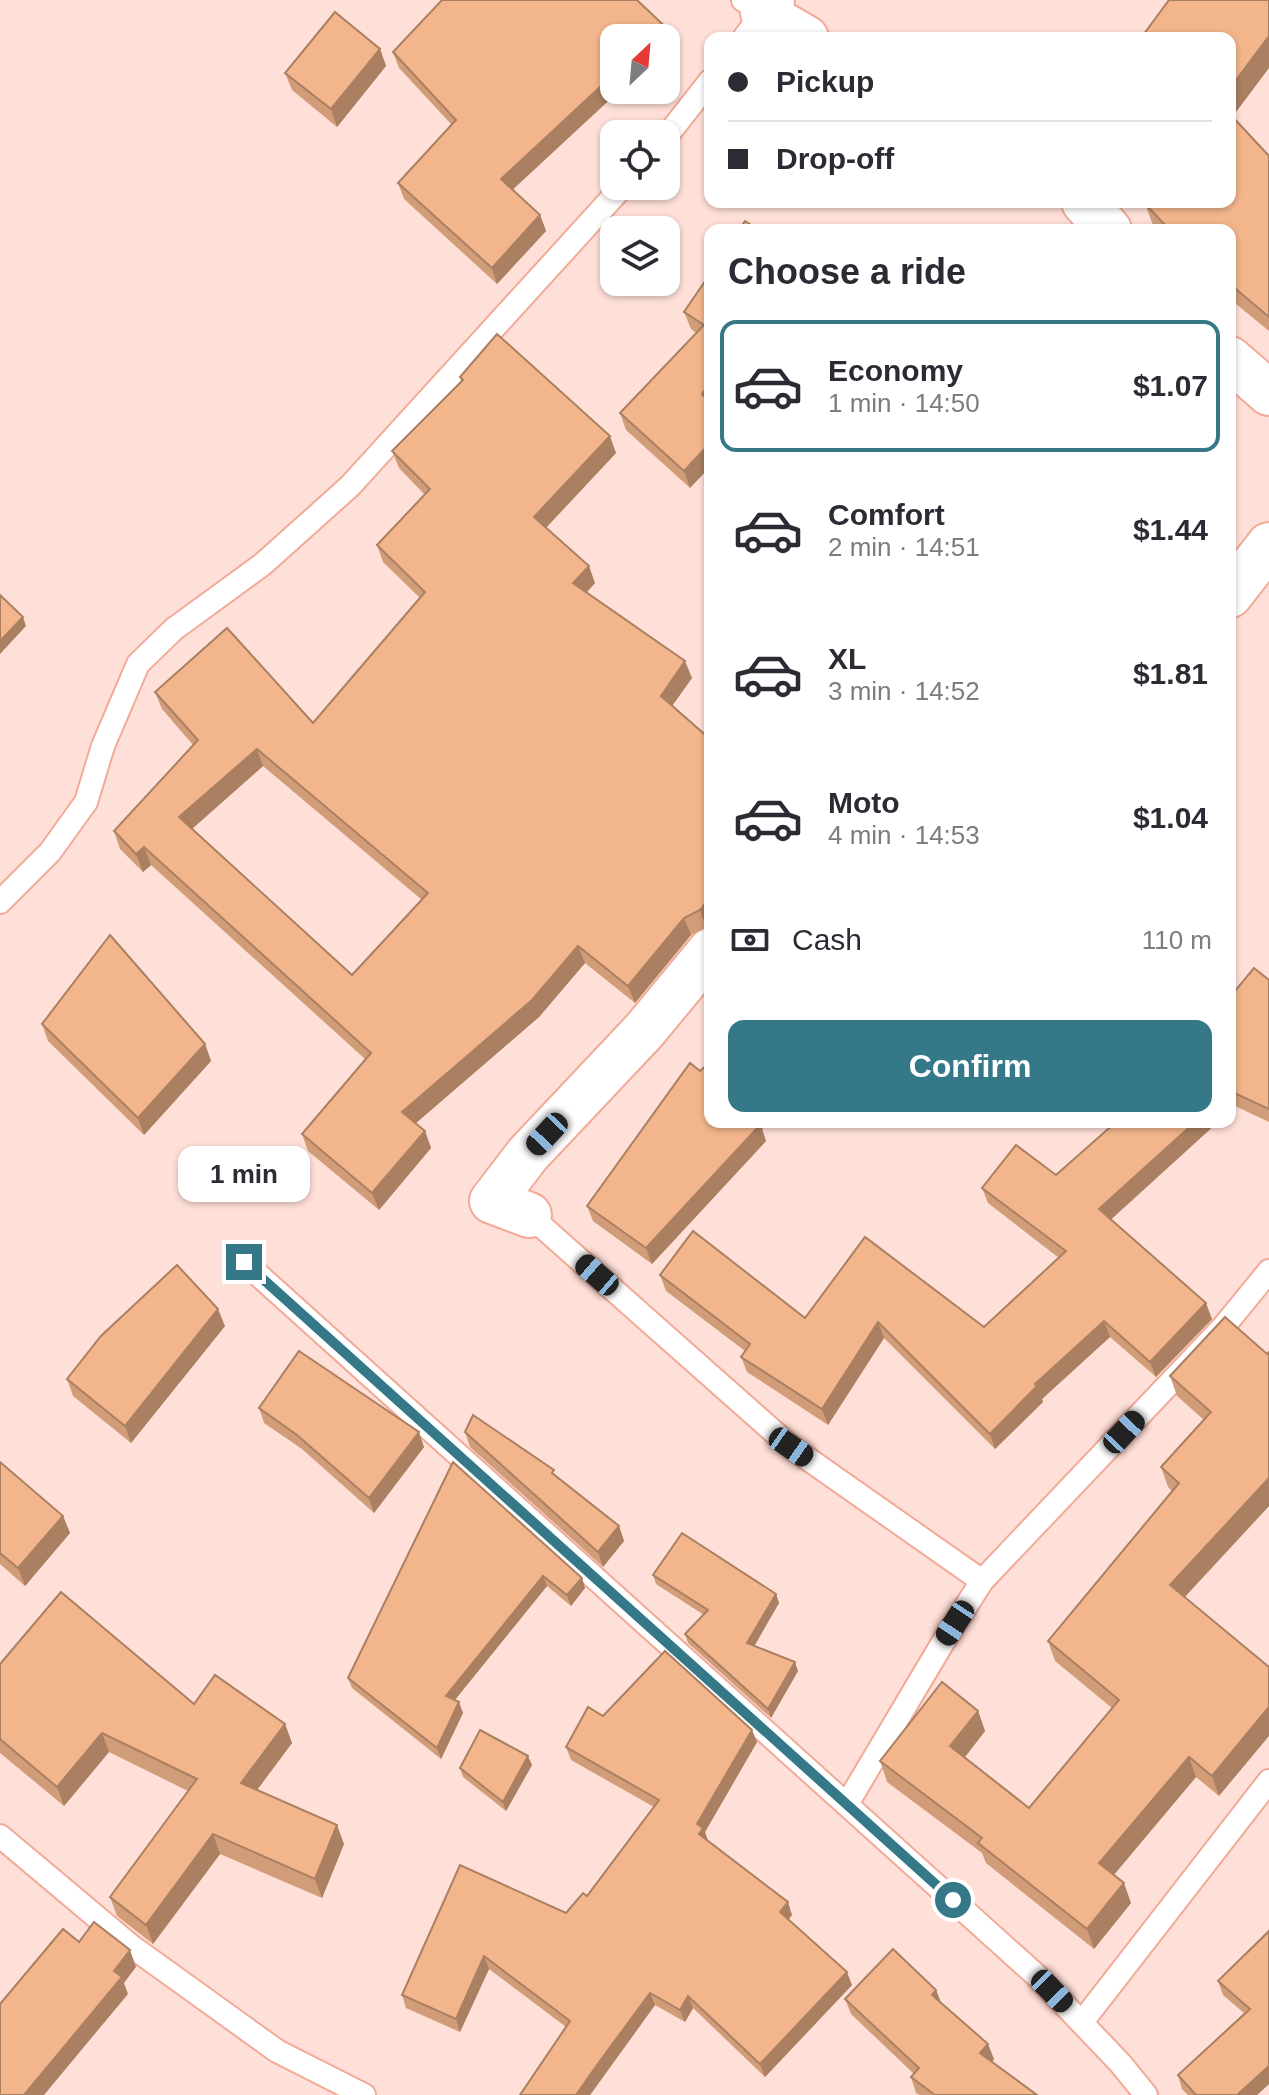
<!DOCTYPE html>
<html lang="en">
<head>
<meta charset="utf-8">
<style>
  :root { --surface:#fff; --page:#f7f7f7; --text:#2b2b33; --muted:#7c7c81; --line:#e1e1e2; --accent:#357888 }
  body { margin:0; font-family:Arial,sans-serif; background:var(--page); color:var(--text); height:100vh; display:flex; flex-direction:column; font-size:30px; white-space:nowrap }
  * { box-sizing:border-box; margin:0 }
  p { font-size:26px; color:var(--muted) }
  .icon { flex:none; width:44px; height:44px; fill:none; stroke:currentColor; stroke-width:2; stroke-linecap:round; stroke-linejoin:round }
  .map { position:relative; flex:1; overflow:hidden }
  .panel { position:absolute; left:704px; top:224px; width:532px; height:904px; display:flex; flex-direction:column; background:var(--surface); border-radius:16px; box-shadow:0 2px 6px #0004 }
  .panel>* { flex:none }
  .top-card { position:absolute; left:704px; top:32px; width:532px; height:176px; border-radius:16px; box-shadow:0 2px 6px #0004; display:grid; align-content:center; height:176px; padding:0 24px; background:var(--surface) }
  .needle { width:52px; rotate:26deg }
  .fabs { position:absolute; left:600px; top:24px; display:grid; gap:16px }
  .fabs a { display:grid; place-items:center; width:80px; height:80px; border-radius:16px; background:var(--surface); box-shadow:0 2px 6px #0004; font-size:40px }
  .end { position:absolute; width:36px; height:36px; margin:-18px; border:10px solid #357888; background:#fff; box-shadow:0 0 0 4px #fff }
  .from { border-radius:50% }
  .bubble { position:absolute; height:56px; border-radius:16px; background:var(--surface); box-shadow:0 2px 6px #0004; font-size:26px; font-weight:700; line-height:56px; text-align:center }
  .car { position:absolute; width:24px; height:48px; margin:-24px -12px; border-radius:10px; box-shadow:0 0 6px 2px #0007; background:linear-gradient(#222 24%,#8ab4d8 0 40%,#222 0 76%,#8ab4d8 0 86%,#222 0) }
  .top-card b { display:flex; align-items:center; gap:28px; height:76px; font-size:30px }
  .top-card b+b { border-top:2px solid var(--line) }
  .top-card i { width:20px; height:20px; background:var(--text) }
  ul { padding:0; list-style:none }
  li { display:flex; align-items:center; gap:24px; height:132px; margin:0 16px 12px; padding:0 8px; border:4px solid transparent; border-radius:16px }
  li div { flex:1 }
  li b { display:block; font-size:30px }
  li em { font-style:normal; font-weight:700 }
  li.active { border-color:var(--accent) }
  li>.icon { width:72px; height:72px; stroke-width:1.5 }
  h2 { padding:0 24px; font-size:36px; line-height:96px }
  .pay { display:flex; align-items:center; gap:20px; height:88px; padding:0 24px; font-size:30px }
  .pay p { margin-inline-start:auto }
  .button { display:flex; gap:16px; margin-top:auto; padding:16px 24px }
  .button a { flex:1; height:92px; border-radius:16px; background:var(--accent); color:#fff; font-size:32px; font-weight:700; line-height:92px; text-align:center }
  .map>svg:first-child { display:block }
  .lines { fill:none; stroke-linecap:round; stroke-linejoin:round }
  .lane-casing { stroke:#f2aa97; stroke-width:26 }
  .street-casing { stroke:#f2aa97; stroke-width:48 }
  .lane { stroke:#fff; stroke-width:22 }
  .street { stroke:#fff; stroke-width:44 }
  .wall { fill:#d19d78; fill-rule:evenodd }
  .shaded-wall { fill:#aa7f62 }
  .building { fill:#f3b68c; stroke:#aa7f62; stroke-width:2; fill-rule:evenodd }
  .route { stroke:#357888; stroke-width:10 }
</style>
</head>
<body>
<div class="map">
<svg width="1269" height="2095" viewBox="0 0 1269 2095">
  <rect width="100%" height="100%" fill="#ffe0d8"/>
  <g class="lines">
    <defs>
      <g id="lane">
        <path d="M743,0L763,13L744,38"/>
        <path d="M666,137L710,81"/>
        <path d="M0,902L50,852L86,802L103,746L138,664L174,629L263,564L350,486L623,186"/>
        <path d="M529,1215L791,1447L982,1581"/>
        <path d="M244,1262L1037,1976L1120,2063L1146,2095"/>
        <path d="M847,1804L942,1644L982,1581L1225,1325L1269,1271"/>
        <path d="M0,1836L131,1946L277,2051L364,2095"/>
        <path d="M1082,2022L1269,1781"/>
      </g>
      <g id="street">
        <path d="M772,0L763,13L806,38"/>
        <path d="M1084,202L1109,230"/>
        <path d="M1230,359L1269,393"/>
        <path d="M1230,595L1269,545"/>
        <path d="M529,1215L492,1201L528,1154L644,1031L710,951"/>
      </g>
    </defs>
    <use href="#lane" class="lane-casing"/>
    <use href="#street" class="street-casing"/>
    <use href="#lane" class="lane"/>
    <use href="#street" class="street"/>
  </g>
  <g class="wall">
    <path d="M442,0H637L674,35L680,51L666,65V38H614V90H642L631,102L619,91L512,190L540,215L546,231L497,284L404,199L398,183L451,124L399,68L393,52Z"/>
    <path d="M380,49L386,66L337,127L292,90L285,73Z"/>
    <path d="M1232,117L1269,156V331L1230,299V230H1158L1153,225L1145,204L1230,202Z"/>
    <path d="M710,274L690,488L626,430L620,413L696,333L691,329L684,312Z"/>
    <path d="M460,377L616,453L546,528L595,583L586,593L692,678L672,706L706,927L691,935L635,1003L585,963L539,1017L416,1123L425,1131L431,1148L379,1210L308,1151L302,1134L365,1059L151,865L143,872L120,849L114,831L193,745L162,709L155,692L313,723L420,598L383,562L377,545L425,495L399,468L392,451L461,381ZM263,766L422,900L352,975L192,829Z"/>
    <path d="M1269,980V1122L1235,1106L1230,1111V997Z"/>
    <path d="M42,1024L205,1044L211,1061L144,1135L48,1041Z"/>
    <path d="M710,1122H769L762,1129L766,1141L652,1264L593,1221L587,1206Z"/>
    <path d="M1116,1122H1218L1111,1219L1212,1319L1156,1377L1110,1337L1042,1399L1043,1402L995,1449L884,1338L828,1425L747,1372L741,1357L745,1351L666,1291L660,1275L805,1318L984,1327L1059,1258L988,1203L982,1188L1056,1175Z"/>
    <path d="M225,1326L131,1443L73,1396L67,1379Z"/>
    <path d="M1269,1352V1506L1185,1597L1219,1796L1196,1777L1114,1875L1131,1903L1094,1949L986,1863L982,1853L887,1782L880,1761L978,1711L985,1731L965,1757L1029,1808L1112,1708L1055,1661L1048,1641L1172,1491L1168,1487L1161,1467L1204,1420L1177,1396L1170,1376L1267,1354Z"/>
    <path d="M259,1408L424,1447L374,1513L302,1449L264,1423Z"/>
    <path d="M465,1432L556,1476L619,1526L624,1541L603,1567L470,1447Z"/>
    <path d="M0,1462L63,1516L70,1533L25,1586L0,1564Z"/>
    <path d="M453,1462L582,1578L585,1588L571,1606L547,1586L455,1700L463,1713L441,1759L352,1688L348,1678Z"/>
    <path d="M653,1575L776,1594L779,1603L754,1645L798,1671L771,1718L688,1643L685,1634L704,1615L656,1584Z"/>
    <path d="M0,1664L285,1724L292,1743L257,1790L344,1844L322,1898L220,1854L153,1944L117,1916L110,1897L188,1791L109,1752L64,1806L0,1753Z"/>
    <path d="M603,1716L757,1742L705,1832L708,1841L792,1915L788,1920L852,1985L765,2077L693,2008L685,2022L655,2005L590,2095H520L566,2027L489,1969L460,2032L406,2008L402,1995L566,1913L587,1896L654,1807L571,1760L566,1747Z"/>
    <path d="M532,1765L506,1811L463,1777L460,1768Z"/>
    <path d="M1269,1931V2084L1257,2095H1188L1182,2089L1178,2075L1244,2013L1223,1995L1218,1981Z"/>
    <path d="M936,1990L941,2003L994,2059L992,2062L1037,2095H920L916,2093L911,2077L914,2074L851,2014L845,1999Z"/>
  </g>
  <g class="shaded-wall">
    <path d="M674,35L680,51L666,65V43Z"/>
    <path d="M1269,36V68L1230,120V88Z"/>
    <path d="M380,49L386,66L337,127L331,109Z"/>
    <path d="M613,75L614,90H618L619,91L507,195L501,179Z"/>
    <path d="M626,90H642L631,102Z"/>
    <path d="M540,215L546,231L497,284L492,268Z"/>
    <path d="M710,382V408L702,394Z"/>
    <path d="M610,436L616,453L540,534L534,517Z"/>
    <path d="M710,443V467L690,488L684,471Z"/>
    <path d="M589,566L595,583L579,601L573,583Z"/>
    <path d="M23,617L26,626L0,654V641Z"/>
    <path d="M685,661L692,678L667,713L661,696Z"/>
    <path d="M257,749L263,766L185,835L179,817Z"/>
    <path d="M144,847L151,865L143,872L136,854Z"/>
    <path d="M710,897V922L706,927L700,910Z"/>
    <path d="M684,918L691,935L635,1003L628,986Z"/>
    <path d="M578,946L585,963L539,1017L409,1129L402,1112Z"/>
    <path d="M205,1044L211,1061L144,1135L138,1118Z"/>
    <path d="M1230,1092L1235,1106L1230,1111Z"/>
    <path d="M753,1122H769L762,1129L766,1141L652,1264L646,1248Z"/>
    <path d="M1195,1122H1218L1105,1225L1099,1209Z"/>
    <path d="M425,1131L431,1148L379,1210L372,1193Z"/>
    <path d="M1206,1303L1212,1319L1156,1377L1150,1362Z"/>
    <path d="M218,1309L225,1326L131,1443L125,1426Z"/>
    <path d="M1104,1321L1110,1337L1042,1399L1043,1402L995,1449L990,1434L1035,1384Z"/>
    <path d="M878,1322L884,1338L828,1425L822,1409Z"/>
    <path d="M419,1432L424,1447L374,1513L369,1498Z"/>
    <path d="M1269,1478V1506L1177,1605L1170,1585Z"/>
    <path d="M63,1516L70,1533L25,1586L18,1568Z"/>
    <path d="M619,1526L624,1541L603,1567L598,1552Z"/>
    <path d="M543,1576L547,1586L449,1707L446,1696Z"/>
    <path d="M582,1578L585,1588L571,1606L567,1595Z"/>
    <path d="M776,1594L779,1603L751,1652L747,1643Z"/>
    <path d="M795,1662L798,1671L771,1718L768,1709Z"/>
    <path d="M459,1702L463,1713L441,1759L437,1748Z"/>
    <path d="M1269,1707V1736L1219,1796L1212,1776Z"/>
    <path d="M978,1711L985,1731L958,1766L950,1746Z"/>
    <path d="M285,1724L292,1743L248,1802L241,1783Z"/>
    <path d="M752,1730L757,1742L705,1832L708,1841L699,1834L697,1824Z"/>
    <path d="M102,1733L109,1752L64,1806L57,1787Z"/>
    <path d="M528,1756L532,1765L506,1811L503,1802Z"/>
    <path d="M1189,1757L1196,1777L1106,1884L1099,1863Z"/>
    <path d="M337,1825L344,1844L322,1898L315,1879Z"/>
    <path d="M213,1834L220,1854L153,1944L146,1925Z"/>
    <path d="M1124,1883L1131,1903L1094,1949L1087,1929Z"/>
    <path d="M788,1902L792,1915L784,1925L780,1912Z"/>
    <path d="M130,1950L136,1967L124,1983L128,1994L44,2095H24Z"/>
    <path d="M484,1956L489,1969L460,2032L456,2019Z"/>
    <path d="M847,1972L852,1985L765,2077L760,2064Z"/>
    <path d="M936,1990L942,2005L932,1995Z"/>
    <path d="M650,1993L655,2005L590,2095H576L597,2065Z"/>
    <path d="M688,1996L693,2008L685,2022L680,2010Z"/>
    <path d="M988,2044L994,2059L986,2069L980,2053Z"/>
    <path d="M1269,2066V2084L1257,2095H1237Z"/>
  </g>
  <g class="building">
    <path d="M442,0H637L674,35L666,43V38H614V76L613,75L501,179L540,215L492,268L398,183L456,120L393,52Z"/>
    <path d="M1169,0H1269V36L1230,88V38H1141Z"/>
    <path d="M335,12L380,49L331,109L285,73Z"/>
    <path d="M1230,114L1269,156V317L1230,284V230H1170L1145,204L1147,202H1230Z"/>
    <path d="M745,221L759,230H739Z"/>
    <path d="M710,274V382L702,394L710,402V443L684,471L620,413L704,325L684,312Z"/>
    <path d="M497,334L610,436L534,517L589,566L573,583L685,661L661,696L710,739V897L700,910L684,918L628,986L578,946L532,1000L402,1112L425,1131L372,1193L302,1134L371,1053L144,847L136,854L114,831L198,740L155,692L227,628L313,723L425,592L377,545L430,489L392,451L463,380L460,377ZM257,749L428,893L352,975L179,817Z"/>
    <path d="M0,595L23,617L0,641Z"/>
    <path d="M110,935L205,1044L138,1118L42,1024Z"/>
    <path d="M1254,968L1269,980V1109L1230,1091V997Z"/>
    <path d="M710,1062V1122H757L760,1125L646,1248L587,1206L690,1063L700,1071Z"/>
    <path d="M1116,1122H1195L1099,1209L1206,1303L1150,1362L1104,1321L1035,1384L1037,1386L990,1434L878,1322L822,1409L741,1357L750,1344L660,1275L693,1231L805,1318L865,1237L984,1327L1066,1251L982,1188L1016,1145L1056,1175Z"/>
    <path d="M177,1265L218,1309L125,1426L67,1379L101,1336Z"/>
    <path d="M1225,1317L1267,1354L1269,1352V1478L1170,1585L1269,1667V1707L1212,1776L1189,1757L1099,1863L1124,1883L1087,1929L978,1843L982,1838L880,1761L942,1682L978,1711L950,1746L1029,1808L1119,1700L1048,1641L1179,1483L1161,1467L1211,1412L1170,1376Z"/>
    <path d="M299,1351L419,1432L369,1498L297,1435L259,1408Z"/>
    <path d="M473,1415L554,1470L552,1473L619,1526L598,1552L465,1432Z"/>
    <path d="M0,1462L63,1516L18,1568L0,1553Z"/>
    <path d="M453,1462L582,1578L567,1595L543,1576L446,1696L459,1702L437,1748L348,1678Z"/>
    <path d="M682,1533L776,1594L747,1643L795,1662L768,1709L685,1634L708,1610L653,1575Z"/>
    <path d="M61,1592L194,1704L215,1675L285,1724L241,1783L337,1825L315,1879L213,1834L146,1925L110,1897L197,1779L102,1733L57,1787L0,1739V1664Z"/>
    <path d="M665,1651L752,1730L697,1824L703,1828L699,1834L788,1902L780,1912L847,1972L760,2064L688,1996L680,2010L650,1993L597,2065L576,2095H520L570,2021L484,1956L456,2019L402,1995L460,1865L566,1913L583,1893L587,1896L659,1800L566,1747L588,1707L603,1716Z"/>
    <path d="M480,1730L528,1756L503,1802L460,1768Z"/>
    <path d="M94,1922L130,1950L114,1971L122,1977L24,2095H0V2004L63,1929L79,1942Z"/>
    <path d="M1269,1931V2066L1237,2095H1196L1178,2075L1250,2009L1218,1981Z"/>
    <path d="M893,1949L936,1990L932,1995L988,2044L980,2053L1037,2095H935L911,2077L919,2068L845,1999Z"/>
  </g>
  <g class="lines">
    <path class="route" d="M244,1262L953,1900"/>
  </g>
</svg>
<div class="fabs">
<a><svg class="needle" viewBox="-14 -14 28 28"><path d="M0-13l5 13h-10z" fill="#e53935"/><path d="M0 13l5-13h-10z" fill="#7c7c81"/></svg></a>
<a><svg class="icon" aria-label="locate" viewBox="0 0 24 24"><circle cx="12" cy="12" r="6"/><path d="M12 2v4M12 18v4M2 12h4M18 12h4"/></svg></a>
<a><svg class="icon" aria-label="layers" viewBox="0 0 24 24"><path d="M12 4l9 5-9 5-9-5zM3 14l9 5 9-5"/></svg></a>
</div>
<i class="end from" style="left:953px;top:1900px"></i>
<i class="end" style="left:244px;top:1262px"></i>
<div class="bubble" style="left:178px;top:1146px;width:132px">1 min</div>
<i class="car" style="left:547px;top:1134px;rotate:223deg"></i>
<i class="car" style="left:597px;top:1275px;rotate:311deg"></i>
<i class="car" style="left:1124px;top:1432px;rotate:43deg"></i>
<i class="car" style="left:791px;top:1447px;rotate:125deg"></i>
<i class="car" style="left:955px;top:1623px;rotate:213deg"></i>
<i class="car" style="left:1052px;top:1991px;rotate:136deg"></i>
<div class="top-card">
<b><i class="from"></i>Pickup</b>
<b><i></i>Drop-off</b>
</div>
<section class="panel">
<h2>Choose a ride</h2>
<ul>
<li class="active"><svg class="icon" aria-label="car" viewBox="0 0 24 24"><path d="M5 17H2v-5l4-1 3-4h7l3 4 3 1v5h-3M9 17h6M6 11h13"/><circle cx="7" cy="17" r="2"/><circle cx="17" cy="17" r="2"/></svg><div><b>Economy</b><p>1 min · 14:50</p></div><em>$1.07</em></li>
<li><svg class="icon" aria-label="car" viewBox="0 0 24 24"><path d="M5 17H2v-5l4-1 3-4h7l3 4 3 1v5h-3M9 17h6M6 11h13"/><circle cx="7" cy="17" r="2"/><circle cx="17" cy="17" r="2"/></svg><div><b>Comfort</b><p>2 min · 14:51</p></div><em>$1.44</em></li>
<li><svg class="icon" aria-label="car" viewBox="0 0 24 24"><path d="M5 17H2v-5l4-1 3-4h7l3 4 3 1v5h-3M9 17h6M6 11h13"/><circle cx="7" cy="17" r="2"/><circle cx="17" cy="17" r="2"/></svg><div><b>XL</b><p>3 min · 14:52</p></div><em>$1.81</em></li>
<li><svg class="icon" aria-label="car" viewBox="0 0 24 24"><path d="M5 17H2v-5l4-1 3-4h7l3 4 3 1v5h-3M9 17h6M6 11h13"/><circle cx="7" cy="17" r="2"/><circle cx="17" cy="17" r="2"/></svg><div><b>Moto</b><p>4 min · 14:53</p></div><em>$1.04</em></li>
</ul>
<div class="pay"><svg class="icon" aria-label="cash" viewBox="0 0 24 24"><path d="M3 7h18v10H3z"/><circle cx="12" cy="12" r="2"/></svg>Cash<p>110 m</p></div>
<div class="button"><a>Confirm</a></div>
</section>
</div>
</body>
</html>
